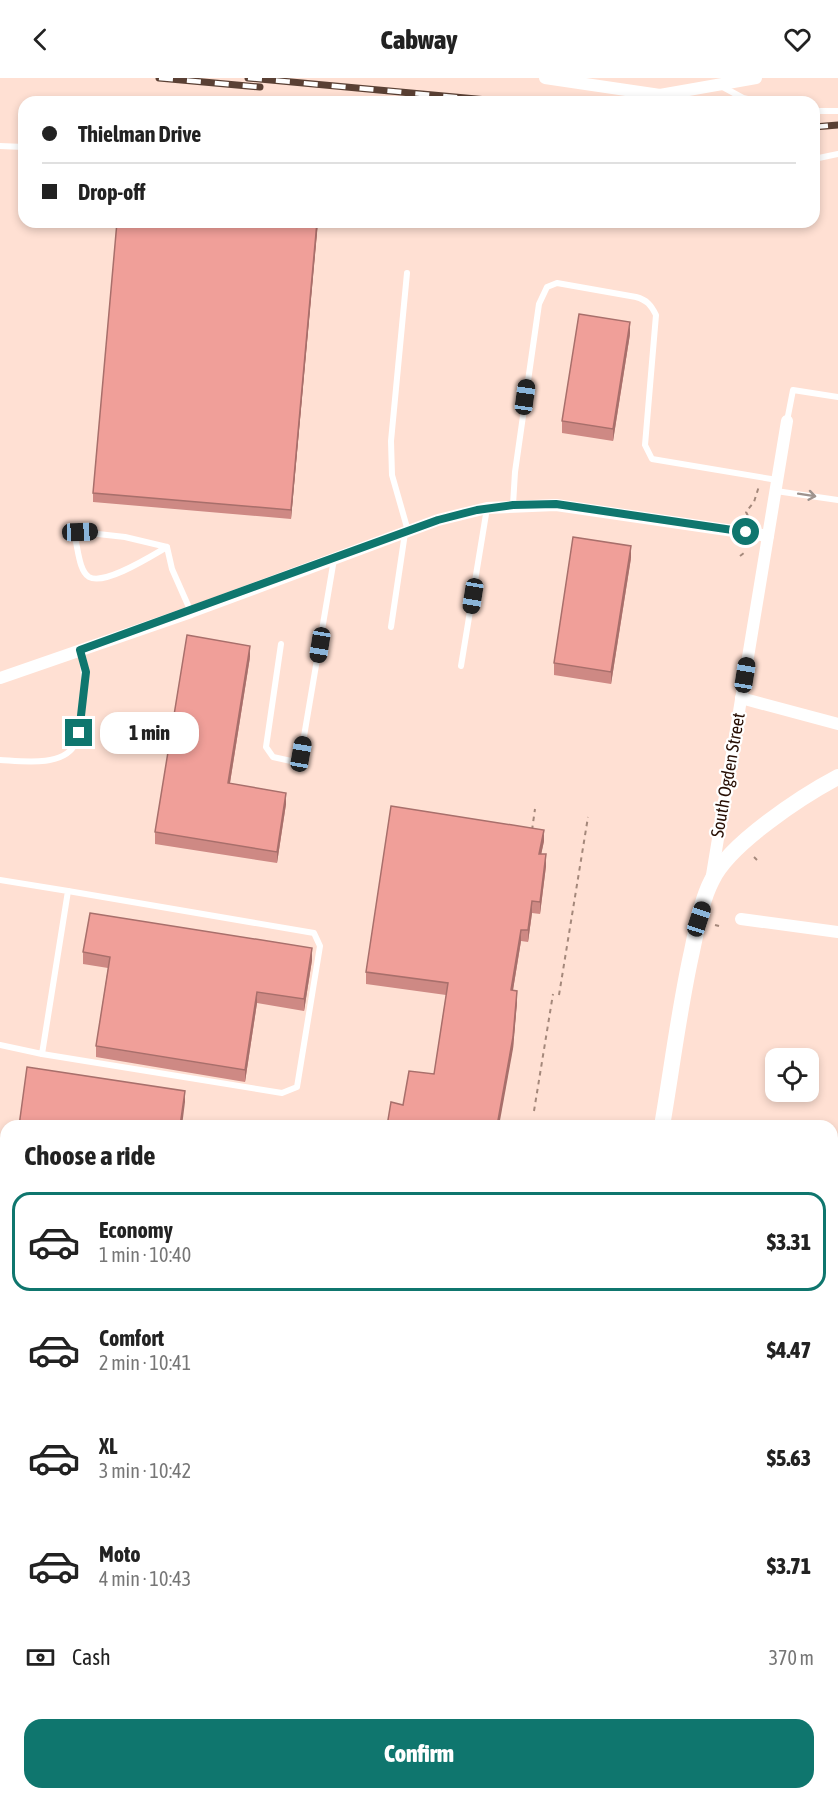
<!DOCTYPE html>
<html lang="en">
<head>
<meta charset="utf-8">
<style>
  :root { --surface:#fff; --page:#f6f6f6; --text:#222; --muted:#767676; --line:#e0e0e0; --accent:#0f766e }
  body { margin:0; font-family:"Asap Condensed",sans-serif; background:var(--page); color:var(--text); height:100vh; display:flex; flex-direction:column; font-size:22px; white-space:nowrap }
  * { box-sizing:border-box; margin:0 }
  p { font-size:20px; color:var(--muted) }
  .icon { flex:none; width:33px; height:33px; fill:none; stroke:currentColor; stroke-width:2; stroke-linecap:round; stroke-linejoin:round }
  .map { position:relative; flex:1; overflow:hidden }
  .panel { position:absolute; left:0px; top:1042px; width:838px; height:680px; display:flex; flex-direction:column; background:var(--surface); border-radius:18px 18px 0 0; box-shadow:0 3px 9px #0003 }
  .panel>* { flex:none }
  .guide { position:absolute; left:18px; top:18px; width:802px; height:132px; border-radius:18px; box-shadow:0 3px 9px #0003; display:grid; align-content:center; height:132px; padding:0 24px; background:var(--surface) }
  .controls { position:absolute; left:765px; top:970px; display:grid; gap:12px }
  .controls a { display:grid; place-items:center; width:54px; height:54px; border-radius:12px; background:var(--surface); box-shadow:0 3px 9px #0003; font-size:30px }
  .end { position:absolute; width:27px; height:27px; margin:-14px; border:8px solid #0f766e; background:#fff; box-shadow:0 0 0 3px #fff }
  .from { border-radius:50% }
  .bubble { position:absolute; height:42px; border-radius:18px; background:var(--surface); box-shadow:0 3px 9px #0003; font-size:20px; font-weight:800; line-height:42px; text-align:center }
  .car { position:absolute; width:18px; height:36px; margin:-18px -9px; border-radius:8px; box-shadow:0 0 4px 2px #0007; background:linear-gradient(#222 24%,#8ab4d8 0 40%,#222 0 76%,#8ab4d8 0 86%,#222 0) }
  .guide b { display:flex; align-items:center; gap:21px; height:57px; font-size:22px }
  .guide b+b { border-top:2px solid var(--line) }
  .guide i { width:15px; height:15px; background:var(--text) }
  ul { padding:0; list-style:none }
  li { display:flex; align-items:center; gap:18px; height:99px; margin:0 12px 9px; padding:0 12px; border:3px solid transparent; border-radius:18px }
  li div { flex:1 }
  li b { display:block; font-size:22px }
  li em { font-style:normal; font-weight:800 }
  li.active { border-color:var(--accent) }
  li>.icon { width:54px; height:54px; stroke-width:1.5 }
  h2 { padding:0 24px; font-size:27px; line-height:72px }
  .pay { display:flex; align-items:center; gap:15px; height:66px; padding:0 24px; font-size:22px }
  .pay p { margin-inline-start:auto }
  .primary-button { display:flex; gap:12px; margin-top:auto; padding:12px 24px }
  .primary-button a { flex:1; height:69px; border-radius:18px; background:var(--accent); color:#fff; font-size:24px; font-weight:800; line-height:69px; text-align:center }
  header { display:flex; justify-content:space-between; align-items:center; height:78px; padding:0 24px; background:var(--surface); font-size:27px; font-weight:800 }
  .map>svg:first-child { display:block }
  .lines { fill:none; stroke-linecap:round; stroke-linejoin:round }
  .path { stroke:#a4887b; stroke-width:2; stroke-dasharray:4.5 4.5; stroke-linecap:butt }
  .lane { stroke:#fff; stroke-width:6 }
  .street { stroke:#fff; stroke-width:12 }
  .secondary { stroke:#fff; stroke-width:16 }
  .highway { stroke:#fff; stroke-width:21 }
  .rail-casing { stroke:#5a4034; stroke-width:7 }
  .rail { stroke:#fff; stroke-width:4.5; stroke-dasharray:14; stroke-linecap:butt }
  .wall { fill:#ce8984 }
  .shaded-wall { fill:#a86f6b }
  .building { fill:#f09f99; stroke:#a86f6b; stroke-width:1.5 }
  .oneway { stroke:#9e938e }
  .route { stroke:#0f766e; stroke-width:8 }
  .labels { text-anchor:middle; stroke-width:4.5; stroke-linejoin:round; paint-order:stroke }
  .street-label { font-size:18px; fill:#270e03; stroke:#fff }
</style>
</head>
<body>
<header><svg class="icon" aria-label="back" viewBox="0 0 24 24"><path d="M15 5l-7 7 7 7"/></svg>Cabway<svg class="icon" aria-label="heart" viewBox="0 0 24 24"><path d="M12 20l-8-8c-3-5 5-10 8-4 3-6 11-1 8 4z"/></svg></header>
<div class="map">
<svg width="838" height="1721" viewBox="0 0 838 1721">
  <rect width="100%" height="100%" fill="#ffe0d3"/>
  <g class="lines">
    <g class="path">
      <path d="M748,438L746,434L754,424L759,408"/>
      <path d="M740,478L744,475"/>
      <path d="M532,752L535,731"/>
      <path d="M754,779L757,782"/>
      <path d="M715,847L719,848"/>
      <path d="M559,917L588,739"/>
      <path d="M534,1033L553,916"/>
    </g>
    <g class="lane">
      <path d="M721,8L743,20L761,24"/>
      <path d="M814,33H838"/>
      <path d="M0,68L24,69"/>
      <path d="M814,81L838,76"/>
      <path d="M407,195L391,363L392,397L408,453"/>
      <path d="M787,343L793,312L838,319"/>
      <path d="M776,413L838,422"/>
      <path d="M513,427L515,394L539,226L547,209L557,205L636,219C647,222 651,227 656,237L645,367L652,381L777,402"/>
      <path d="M167,469L125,459L80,454L75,460C78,470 79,493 89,499C105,508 153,477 167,469L172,491L191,534"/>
      <path d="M391,549L405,455"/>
      <path d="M281,566L266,669L273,679L291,683L301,676L334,481"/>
      <path d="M461,588L487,430"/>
      <path d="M0,682C21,683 61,689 74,668C81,658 80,643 82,632C84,611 86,594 80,573"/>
      <path d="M0,802L68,813L42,976L0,967"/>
      <path d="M42,976L282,1015L297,1009L320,868L314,855L68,813"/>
      <path d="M0,1174L6,1175"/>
      <path d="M832,1645L838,1611"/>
    </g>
    <g class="street">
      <path d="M545,0L660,17L756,0"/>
      <path d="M0,600L191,534L438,442L487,430L556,427L768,458"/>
      <path d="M741,620L838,646"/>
      <path d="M712,797L787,343"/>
      <path d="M741,841L838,854"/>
      <path d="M832,1128L838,1094"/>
      <path d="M90,1721V1716"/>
      <path d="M266,1721L267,1716"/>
      <path d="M448,1721L449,1716"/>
    </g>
    <g class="secondary">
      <path d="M662,1048C672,990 679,931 692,873C697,850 701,823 712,802C729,766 802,718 838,699"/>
      <path d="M0,1531H6"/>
      <path d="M832,1661L838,1662"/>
    </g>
    <g class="highway">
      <path d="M768,1716L770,1721"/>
      <path d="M561,1721L566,1716"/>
      <path d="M814,1721V1716"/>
    </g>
    <defs>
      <g id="rail">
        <path d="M159,0L260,9"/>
        <path d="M248,0L509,24"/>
        <path d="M814,49L838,47"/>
      </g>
    </defs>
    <use href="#rail" class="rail-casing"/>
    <use href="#rail" class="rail"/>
  </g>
  <g class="wall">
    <path d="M318,144L291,441L93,424V415Z"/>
    <path d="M630,256L613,363L562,355V343Z"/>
    <path d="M631,480L611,606L554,597V585Z"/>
    <path d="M250,579L230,705L286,726L277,785L155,766V754Z"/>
    <path d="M544,763L541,776L546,788L540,836L532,835L528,864L521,863L513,912L517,924L513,971L403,1027L434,996L446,917L366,906V894Z"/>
    <path d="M83,874L312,882L304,933L257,925L245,1004L96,979V968L108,890L83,886Z"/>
    <path d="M474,1716H508V1721H473Z"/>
  </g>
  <g class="shaded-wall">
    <path d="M317,144H318L291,441V432Z"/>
    <path d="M630,244V256L613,363V351Z"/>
    <path d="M631,468V480L611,606V594Z"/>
    <path d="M250,568V579L228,717V705Z"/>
    <path d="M286,715V726L277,785V774Z"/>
    <path d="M544,752V763L539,787V776Z"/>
    <path d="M546,776V788L540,836V824Z"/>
    <path d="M532,823V835L528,864V852Z"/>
    <path d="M521,852V863L511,924V912Z"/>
    <path d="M312,870V882L304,933V921Z"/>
    <path d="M517,913V924L513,971L499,1048H497Z"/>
    <path d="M257,914V925L245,1004V992Z"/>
    <path d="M185,1013V1024L182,1048H180Z"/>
  </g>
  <g class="building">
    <path d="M117,144H317L291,432L93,415Z"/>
    <path d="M579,236L630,244L613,351L562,343Z"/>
    <path d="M573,459L631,468L611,594L554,585Z"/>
    <path d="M187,557L250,568L228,705L286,715L277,774L155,754Z"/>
    <path d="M391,728L544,752L539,776H546L540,824L532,823L528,852H521L511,912L517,913L513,959L497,1048H387L391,1024L403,1027L409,993L434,996L448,905L366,894Z"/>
    <path d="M90,835L312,870L304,921L257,914L245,992L96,968L110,879L83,874Z"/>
    <path d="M27,989L185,1013L180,1048H19Z"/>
    <path d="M474,1716H500V1721H473Z"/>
  </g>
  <defs><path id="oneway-shaft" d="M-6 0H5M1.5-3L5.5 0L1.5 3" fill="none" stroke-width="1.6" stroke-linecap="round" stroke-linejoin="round" transform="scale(1.5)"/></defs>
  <use class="oneway" href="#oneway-shaft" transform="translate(807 417) rotate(9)"/>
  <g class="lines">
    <path class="route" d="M79,655L86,594L80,572L438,442L477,432L513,427L556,426L746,454"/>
  </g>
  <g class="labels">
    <g class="street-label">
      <text transform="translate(728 697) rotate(-80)" y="6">South Ogden Street</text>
    </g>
  </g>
</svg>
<div class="controls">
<a><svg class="icon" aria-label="locate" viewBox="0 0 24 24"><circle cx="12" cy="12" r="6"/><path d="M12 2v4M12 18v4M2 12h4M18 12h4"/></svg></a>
</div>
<i class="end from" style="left:746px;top:454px"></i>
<i class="end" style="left:79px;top:655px"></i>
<div class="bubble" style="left:100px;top:634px;width:99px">1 min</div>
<i class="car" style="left:525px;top:319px;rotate:8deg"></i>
<i class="car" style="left:80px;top:454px;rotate:88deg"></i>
<i class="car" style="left:473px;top:518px;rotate:189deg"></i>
<i class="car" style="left:320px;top:567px;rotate:189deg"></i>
<i class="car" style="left:745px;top:597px;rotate:9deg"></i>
<i class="car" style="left:301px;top:676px;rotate:10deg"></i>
<i class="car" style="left:699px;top:841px;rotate:18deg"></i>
<div class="guide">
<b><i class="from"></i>Thielman Drive</b>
<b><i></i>Drop-off</b>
</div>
<section class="panel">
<h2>Choose a ride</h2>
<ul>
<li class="active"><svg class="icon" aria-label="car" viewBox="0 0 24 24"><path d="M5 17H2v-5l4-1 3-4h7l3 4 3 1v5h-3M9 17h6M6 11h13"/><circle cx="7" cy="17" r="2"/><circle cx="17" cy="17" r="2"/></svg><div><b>Economy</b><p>1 min · 10:40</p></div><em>$3.31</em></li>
<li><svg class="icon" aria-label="car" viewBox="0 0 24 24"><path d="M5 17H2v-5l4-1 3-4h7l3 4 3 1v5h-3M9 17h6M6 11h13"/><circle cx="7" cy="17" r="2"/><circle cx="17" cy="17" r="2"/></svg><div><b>Comfort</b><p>2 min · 10:41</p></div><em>$4.47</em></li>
<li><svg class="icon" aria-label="car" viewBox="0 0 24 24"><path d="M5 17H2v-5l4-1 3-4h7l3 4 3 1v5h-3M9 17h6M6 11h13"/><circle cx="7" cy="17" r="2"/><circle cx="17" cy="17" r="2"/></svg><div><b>XL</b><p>3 min · 10:42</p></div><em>$5.63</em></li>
<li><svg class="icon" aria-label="car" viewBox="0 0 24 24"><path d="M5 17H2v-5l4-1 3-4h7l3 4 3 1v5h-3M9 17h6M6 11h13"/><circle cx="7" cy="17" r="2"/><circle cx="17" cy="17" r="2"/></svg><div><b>Moto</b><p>4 min · 10:43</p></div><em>$3.71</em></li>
</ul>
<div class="pay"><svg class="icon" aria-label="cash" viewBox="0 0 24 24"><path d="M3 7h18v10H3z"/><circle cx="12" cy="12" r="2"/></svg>Cash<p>370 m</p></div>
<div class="primary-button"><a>Confirm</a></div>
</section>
</div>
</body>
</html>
